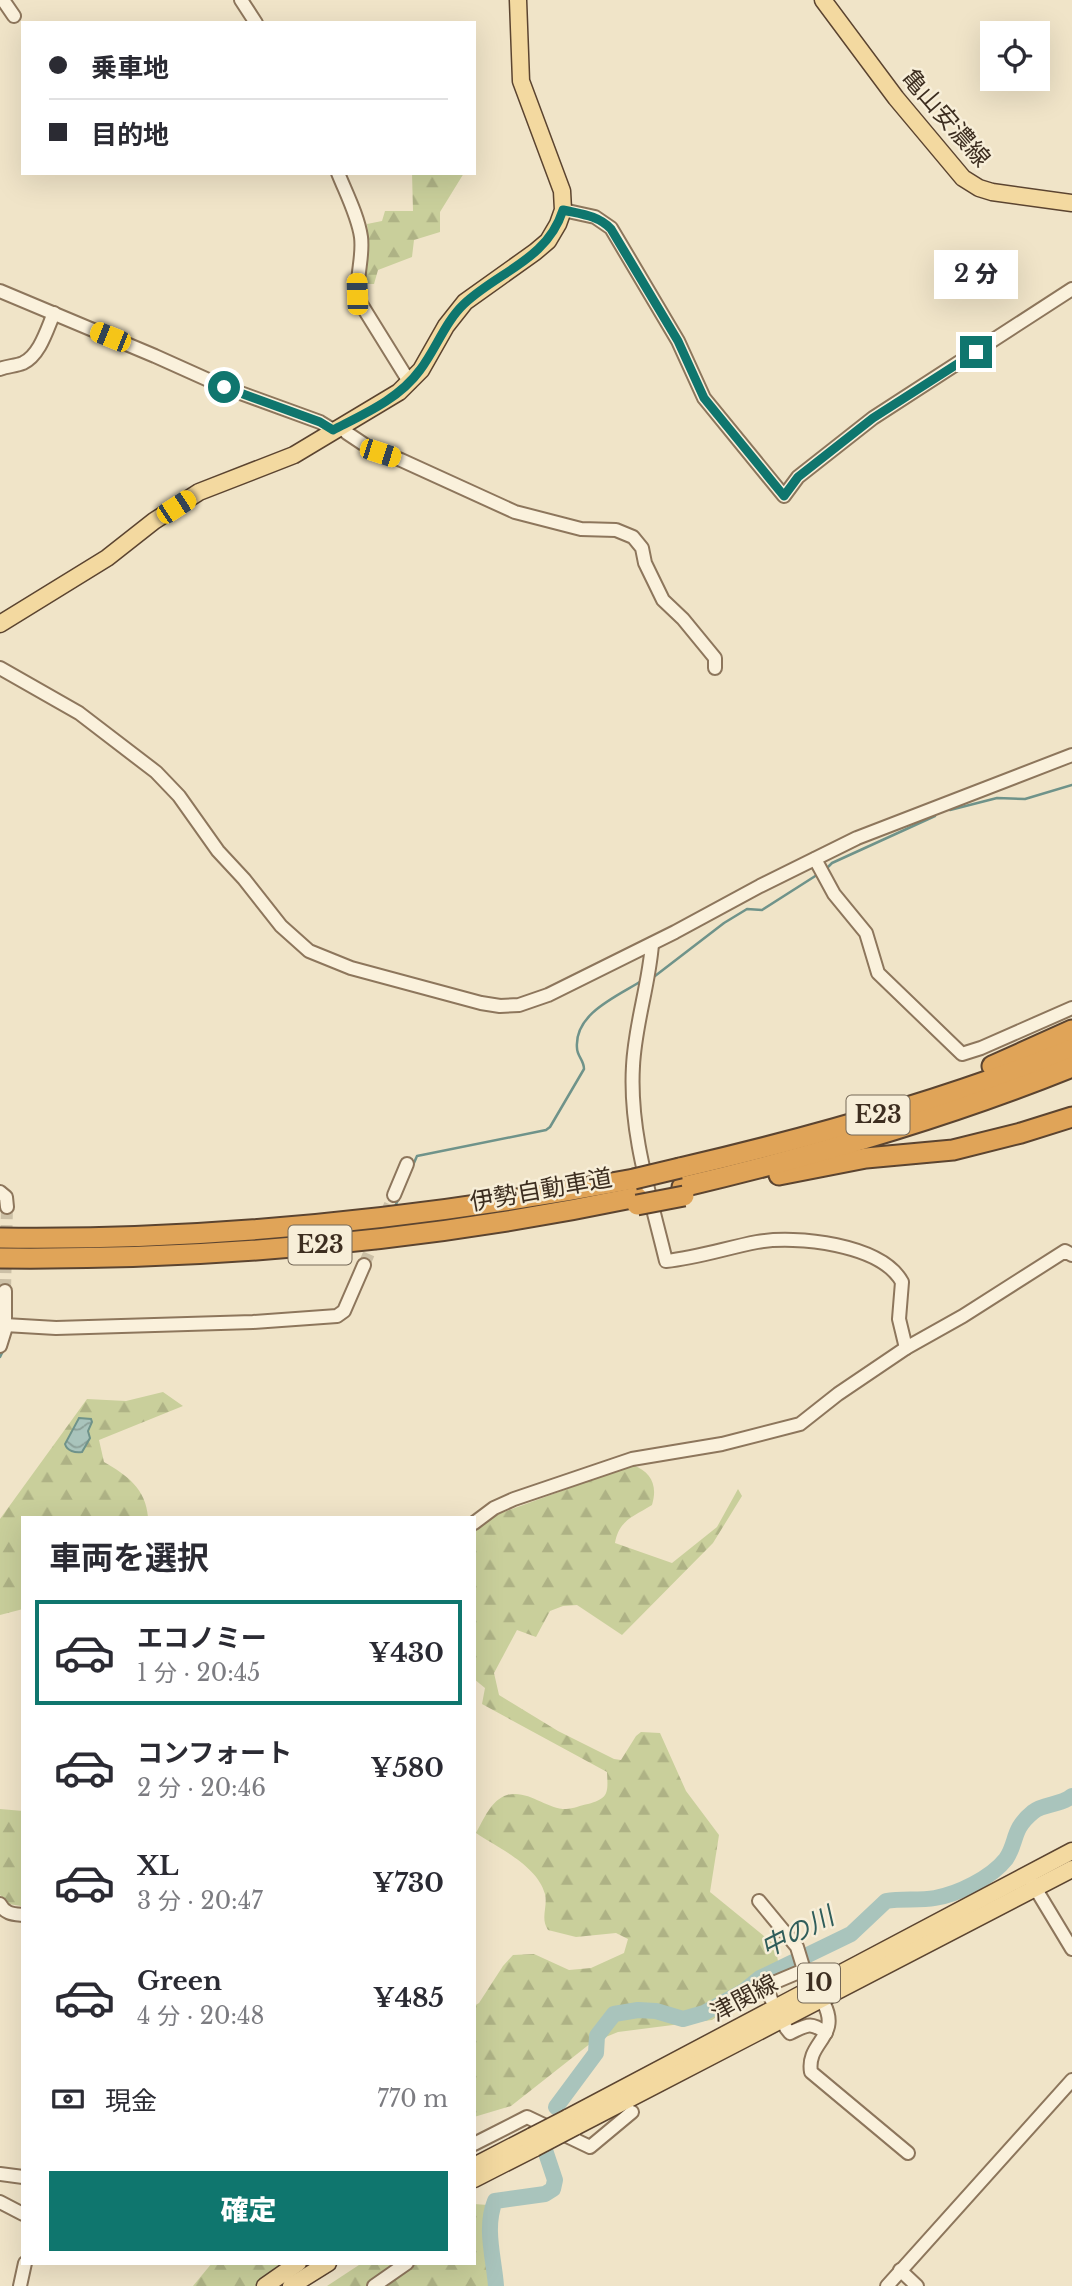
<!DOCTYPE html>
<html lang="ja">
<head>
<meta charset="utf-8">
<style>
  :root { --surface:#fff; --page:#f7f7f7; --text:#2b2b33; --muted:#7c7c81; --line:#e1e1e2; --accent:#0f766e }
  body { margin:0; font-family:"Libre Baskerville","Noto Sans JP",serif; background:var(--page); color:var(--text); height:100vh; display:flex; flex-direction:column; font-size:26px; white-space:nowrap }
  * { box-sizing:border-box; margin:0 }
  p { font-size:23px; color:var(--muted) }
  .icon { flex:none; width:38px; height:38px; fill:none; stroke:currentColor; stroke-width:2; stroke-linecap:round; stroke-linejoin:round }
  .map { position:relative; flex:1; overflow:hidden }
  .drawer { position:absolute; left:21px; top:1516px; width:455px; height:749px; display:flex; flex-direction:column; background:var(--surface); border-radius:0px; box-shadow:0 7px 28px #0002 }
  .drawer>* { flex:none }
  .hud { position:absolute; left:21px; top:21px; width:455px; height:154px; border-radius:0px; box-shadow:0 7px 28px #0002; display:grid; align-content:center; height:154px; padding:0 28px; background:var(--surface) }
  .controls { position:absolute; left:980px; top:21px; display:grid; gap:14px }
  .controls a { display:grid; place-items:center; width:70px; height:70px; border-radius:0px; background:var(--surface); box-shadow:0 7px 28px #0002; font-size:35px }
  .end { position:absolute; width:32px; height:32px; margin:-16px; border:9px solid #0f766e; background:#fff; box-shadow:0 0 0 4px #fff }
  .from { border-radius:50% }
  .bubble { position:absolute; height:49px; border-radius:0px; background:var(--surface); box-shadow:0 7px 28px #0002; font-size:23px; font-weight:800; line-height:49px; text-align:center }
  .car { position:absolute; width:21px; height:42px; margin:-21px -10px; border-radius:9px; box-shadow:0 0 5px 2px #0007; background:linear-gradient(#f5c518 24%,#345 0 40%,#f5c518 0 76%,#345 0 86%,#f5c518 0) }
  .hud b { display:flex; align-items:center; gap:24px; height:66px; font-size:26px }
  .hud b+b { border-top:2px solid var(--line) }
  .hud i { width:18px; height:18px; background:var(--text) }
  ul { padding:0; list-style:none }
  li { display:flex; align-items:center; gap:21px; height:105px; margin:0 14px 10px; padding:0 14px; border:4px solid transparent; border-radius:0px }
  li div { flex:1 }
  li b { display:block; font-size:26px }
  li em { font-style:normal; font-weight:800 }
  li.selected { border-color:var(--accent) }
  li>.icon { width:63px; height:63px; stroke-width:1.5 }
  h2 { padding:0 28px; font-size:32px; line-height:84px }
  .pay { display:flex; align-items:center; gap:18px; height:77px; padding:0 28px; font-size:26px }
  .pay p { margin-inline-start:auto }
  .button { display:flex; gap:14px; margin-top:auto; padding:14px 28px }
  .button a { flex:1; height:80px; border-radius:0px; background:var(--accent); color:#fff; font-size:28px; font-weight:800; line-height:80px; text-align:center }
  .map>svg:first-child { display:block }
  .forest { fill:url(#forest-firs) }
  .water { fill:url(#water-waves); stroke:#6f938a; stroke-width:2 }
  .lines { fill:none; stroke-linecap:round; stroke-linejoin:round }
  .stream { stroke:#6f938a; stroke-width:2.5 }
  .river { stroke:#a9c4bc; stroke-width:16 }
  .minor-tunnel { stroke:#ccc0a6; stroke-width:12; stroke-dasharray:12 6; stroke-linecap:butt }
  .minor-casing { stroke:#8d765c; stroke-width:16 }
  .major-casing { stroke:#5b4430; stroke-width:19 }
  .highway-casing { stroke:#5b4430; stroke-width:23 }
  .minor { stroke:#faf1dc; stroke-width:12 }
  .major { stroke:#f3d9a0; stroke-width:16 }
  .highway { stroke:#e0a458; stroke-width:19 }
  .major-bridge-casing { stroke:#5b4430; stroke-width:19; stroke-linecap:butt }
  .highway-bridge-casing { stroke:#5b4430; stroke-width:23; stroke-linecap:butt }
  .major-bridge { stroke:#f3d9a0; stroke-width:16 }
  .highway-bridge { stroke:#e0a458; stroke-width:19 }
  .route { stroke:#0f766e; stroke-width:9 }
  .labels { text-anchor:middle; stroke-width:5; stroke-linejoin:round; paint-order:stroke }
  .shield { fill:#f7eed8; stroke:#756857; stroke-width:2 }
  .shield-label { font-size:23px; font-weight:bold; fill:#3d2e20 }
  .street-label { font-size:24px; fill:#3d2e20; stroke:#f7eed8 }
  .water-label { font-size:26px; font-style:italic; fill:#2f5d5a; stroke:#f7eed8 }
</style>
</head>
<body>
<div class="map">
<svg width="1072" height="2286" viewBox="0 0 1072 2286">
  <defs>
    <pattern id="forest-firs" width="22" height="20" patternUnits="userSpaceOnUse" patternTransform="scale(1.75)"><rect width="22" height="20" fill="#c9cf9b"/><path d="M5 1l3.5 6h-7zM16 11l3.5 6h-7z" fill="#aeb285"/></pattern>
    <pattern id="water-waves" width="16" height="10" patternUnits="userSpaceOnUse" patternTransform="scale(1.75)"><rect width="16" height="10" fill="#a9c4bc"/><path d="M0 5q4-4 8 0t8 0" fill="none" stroke="#8ba098"/></pattern>
  </defs>
  <rect width="100%" height="100%" fill="#f0e4c8"/>
  <g class="forest">
    <path d="M412,173H464L440,212V232L414,240L412,257L378,270L374,284H364L369,244L367,224L382,221L385,211H413Z"/>
    <path d="M163,1392L183,1406L99,1440L104,1462C127,1475 146,1489 148,1517H23V1609L0,1615V1519L87,1399L126,1401Z"/>
    <path d="M633,1465C651,1472 658,1485 652,1505C633,1517 619,1520 615,1543L672,1563L717,1527L738,1489L742,1496L713,1543L622,1635L577,1605L563,1606L550,1611L536,1637L517,1630L494,1673L499,1695L558,1731L614,1759L621,1760L636,1736L641,1732L660,1733L686,1791L719,1835L710,1892L775,1945L780,1972L712,2020L618,2032L591,2043L511,2106L474,2117V2006L479,2003L503,1966L513,1955L534,1954L569,1970L591,1968L624,1953L628,1939L616,1933L576,1937L548,1930C540,1918 548,1907 545,1894C537,1865 498,1848 476,1833C484,1819 491,1800 507,1795C528,1789 546,1809 566,1809C573,1809 581,1805 588,1804C609,1798 608,1793 607,1772L482,1704L485,1688L474,1679V1532L490,1517Z"/>
    <path d="M0,1809L23,1811L21,1906L9,1904L0,1895Z"/>
    <path d="M474,2204L488,2205L491,2213L487,2240L490,2286H327L362,2263H474Z"/>
    <path d="M212,2263H284L255,2286H193Z"/>
  </g>
  <path class="water" d="M79,1418L91,1419L92,1422L88,1431L90,1438L82,1452C75,1453 67,1451 65,1444Z"/>
  <g class="lines">
    <g class="stream">
      <path d="M950,810L997,798L1025,799L1072,785"/>
      <path d="M825,870L832,863L935,816"/>
      <path d="M655,976L724,923L747,909L762,910L820,873"/>
      <path d="M394,1209L417,1156L546,1130L550,1127L584,1069C584,1060 577,1056 577,1048C574,1013 618,996 643,980"/>
      <path d="M0,1357L3,1351"/>
    </g>
    <g class="river">
      <path d="M556,2107L596,2053L597,2036L614,2014L638,2010L656,2011L683,2019L704,2013L744,1991L760,1978L851,1934L886,1901C902,1898 919,1901 935,1898C958,1894 991,1878 1006,1859C1018,1841 1011,1830 1033,1812C1044,1803 1060,1806 1072,1796"/>
      <path d="M496,2286C494,2258 484,2228 495,2201L545,2194L553,2189L555,2180L544,2147"/>
    </g>
    <g class="minor-tunnel">
      <path d="M364,1265L394,1195"/>
      <path d="M5,1291L7,1207"/>
    </g>
    <defs>
      <g id="minor">
        <path d="M3,0L14,16"/>
        <path d="M241,0L256,23"/>
        <path d="M338,173C346,193 358,216 361,237C364,261 353,281 361,304L410,383"/>
        <path d="M563,210L595,217L611,228L678,341L704,398L784,496L798,477L873,418L1072,289"/>
        <path d="M0,291L155,356L224,387L320,422L333,430"/>
        <path d="M0,369C7,366 16,366 23,363C40,355 47,329 54,313"/>
        <path d="M341,426L347,433L368,447L401,460L515,512L581,529L616,530L633,537L642,548L645,563L663,600L683,619L715,658V668"/>
        <path d="M0,668L79,713L156,772L179,796L218,851L244,879L281,926L309,951L351,968L481,1003L500,1006L519,1005L548,995L675,932L760,886L857,838L1072,755"/>
        <path d="M815,859L834,894L866,933L878,973L962,1054L981,1048L1072,1008"/>
        <path d="M652,944C649,985 635,1024 633,1066C629,1132 651,1198 666,1261C697,1258 726,1248 757,1242C796,1235 881,1244 902,1282L899,1319L906,1348"/>
        <path d="M0,1192L6,1197L7,1207"/>
        <path d="M394,1195L407,1164"/>
        <path d="M5,1325L56,1328L253,1322L337,1316L344,1311L364,1265"/>
        <path d="M0,1346L5,1330V1291"/>
        <path d="M474,1523L494,1508L514,1499L632,1459L722,1444L800,1424L838,1394L906,1348L963,1316L1065,1251L1072,1255"/>
        <path d="M1031,1881L1072,1949"/>
        <path d="M759,1901L797,1947L804,1970L766,1986L771,1999"/>
        <path d="M0,1904C5,1914 13,1914 23,1915"/>
        <path d="M824,2004C841,2037 806,2042 811,2072L908,2153"/>
        <path d="M786,2028L790,2033C807,2025 810,2021 826,2033"/>
        <path d="M474,2144L527,2117L590,2147L632,2112"/>
        <path d="M0,2174L23,2177"/>
        <path d="M0,2202L23,2214"/>
        <path d="M900,2270L917,2286"/>
        <path d="M20,2286L25,2263"/>
        <path d="M374,2286L407,2263"/>
        <path d="M887,2286L1072,2080"/>
      </g>
      <g id="major">
        <path d="M823,0L896,98L963,178L979,188L992,192L1072,203"/>
        <path d="M0,624L107,558L154,521L199,492L294,455L399,392L421,370L446,326L465,302L535,252L548,241L558,224L563,210L562,191L521,81L518,0"/>
        <path d="M567,2118L1072,1851"/>
        <path d="M575,2127L1072,1869"/>
        <path d="M474,2166L532,2136"/>
        <path d="M474,2179L535,2148"/>
        <path d="M265,2286L298,2263"/>
        <path d="M291,2286L328,2263"/>
      </g>
      <g id="highway">
        <path d="M992,1066L1072,1030"/>
        <path d="M680,1168C813,1137 946,1100 1072,1049"/>
        <path d="M779,1175L866,1158L953,1150L1021,1133L1072,1117"/>
        <path d="M682,1187C814,1156 946,1118 1072,1067"/>
        <path d="M0,1238C213,1241 425,1218 634,1179"/>
        <path d="M0,1258C214,1260 427,1241 637,1197"/>
      </g>
    </defs>
    <use href="#minor" class="minor-casing"/>
    <use href="#major" class="major-casing"/>
    <use href="#highway" class="highway-casing"/>
    <use href="#minor" class="minor"/>
    <use href="#major" class="major"/>
    <use href="#highway" class="highway"/>
    <defs>
      <g id="major-bridge">
        <path d="M532,2136L567,2118"/>
        <path d="M535,2148L575,2127"/>
      </g>
      <g id="highway-bridge">
        <path d="M634,1179L680,1168"/>
        <path d="M637,1205L684,1196"/>
      </g>
    </defs>
    <use href="#major-bridge" class="major-bridge-casing"/>
    <use href="#highway-bridge" class="highway-bridge-casing"/>
    <use href="#major-bridge" class="major-bridge"/>
    <use href="#highway-bridge" class="highway-bridge"/>
  </g>
  <g class="lines">
    <path class="route" d="M224,387L320,422L333,430C364,414 399,399 420,370C436,349 445,322 464,304C499,271 547,260 563,210C580,214 598,215 611,229L678,341L704,398L784,496L798,477L873,418L976,352"/>
  </g>
  <g class="labels">
    <g class="shield">
      <rect x="846.5" y="1095.5" width="63" height="39" rx="5"/>
      <rect x="288.5" y="1225.5" width="63" height="39" rx="5"/>
      <rect x="798" y="1963.5" width="42" height="39" rx="5"/>
    </g>
    <g class="shield-label">
      <text x="878" y="1123">E23</text>
      <text x="320" y="1253">E23</text>
      <text x="819" y="1991">10</text>
    </g>
    <g class="street-label">
      <text transform="translate(946 118) rotate(49)" y="8">亀山安濃線</text>
      <text transform="translate(541 1190) rotate(-10)" y="8">伊勢自動車道</text>
      <text transform="translate(744 1998) rotate(-28)" y="8">津関線</text>
    </g>
    <g class="water-label">
      <text transform="translate(797 1932) rotate(-27)" y="9">中の川</text>
    </g>
  </g>
</svg>
<div class="controls">
<a><svg class="icon" aria-label="locate" viewBox="0 0 24 24"><circle cx="12" cy="12" r="6"/><path d="M12 2v4M12 18v4M2 12h4M18 12h4"/></svg></a>
</div>
<i class="end from" style="left:224px;top:387px"></i>
<i class="end" style="left:976px;top:352px"></i>
<div class="bubble" style="left:934px;top:250px;width:84px">2 分</div>
<i class="car" style="left:357px;top:294px;rotate:358deg"></i>
<i class="car" style="left:110px;top:337px;rotate:292deg"></i>
<i class="car" style="left:380px;top:453px;rotate:108deg"></i>
<i class="car" style="left:176px;top:507px;rotate:57deg"></i>
<div class="hud">
<b><i class="from"></i>乗車地</b>
<b><i></i>目的地</b>
</div>
<section class="drawer">
<h2>車両を選択</h2>
<ul>
<li class="selected"><svg class="icon" aria-label="car" viewBox="0 0 24 24"><path d="M5 17H2v-5l4-1 3-4h7l3 4 3 1v5h-3M9 17h6M6 11h13"/><circle cx="7" cy="17" r="2"/><circle cx="17" cy="17" r="2"/></svg><div><b>エコノミー</b><p>1 分 · 20:45</p></div><em>¥430</em></li>
<li><svg class="icon" aria-label="car" viewBox="0 0 24 24"><path d="M5 17H2v-5l4-1 3-4h7l3 4 3 1v5h-3M9 17h6M6 11h13"/><circle cx="7" cy="17" r="2"/><circle cx="17" cy="17" r="2"/></svg><div><b>コンフォート</b><p>2 分 · 20:46</p></div><em>¥580</em></li>
<li><svg class="icon" aria-label="car" viewBox="0 0 24 24"><path d="M5 17H2v-5l4-1 3-4h7l3 4 3 1v5h-3M9 17h6M6 11h13"/><circle cx="7" cy="17" r="2"/><circle cx="17" cy="17" r="2"/></svg><div><b>XL</b><p>3 分 · 20:47</p></div><em>¥730</em></li>
<li><svg class="icon" aria-label="car" viewBox="0 0 24 24"><path d="M5 17H2v-5l4-1 3-4h7l3 4 3 1v5h-3M9 17h6M6 11h13"/><circle cx="7" cy="17" r="2"/><circle cx="17" cy="17" r="2"/></svg><div><b>Green</b><p>4 分 · 20:48</p></div><em>¥485</em></li>
</ul>
<div class="pay"><svg class="icon" aria-label="cash" viewBox="0 0 24 24"><path d="M3 7h18v10H3z"/><circle cx="12" cy="12" r="2"/></svg>現金<p>770 m</p></div>
<div class="button"><a>確定</a></div>
</section>
</div>
</body>
</html>
